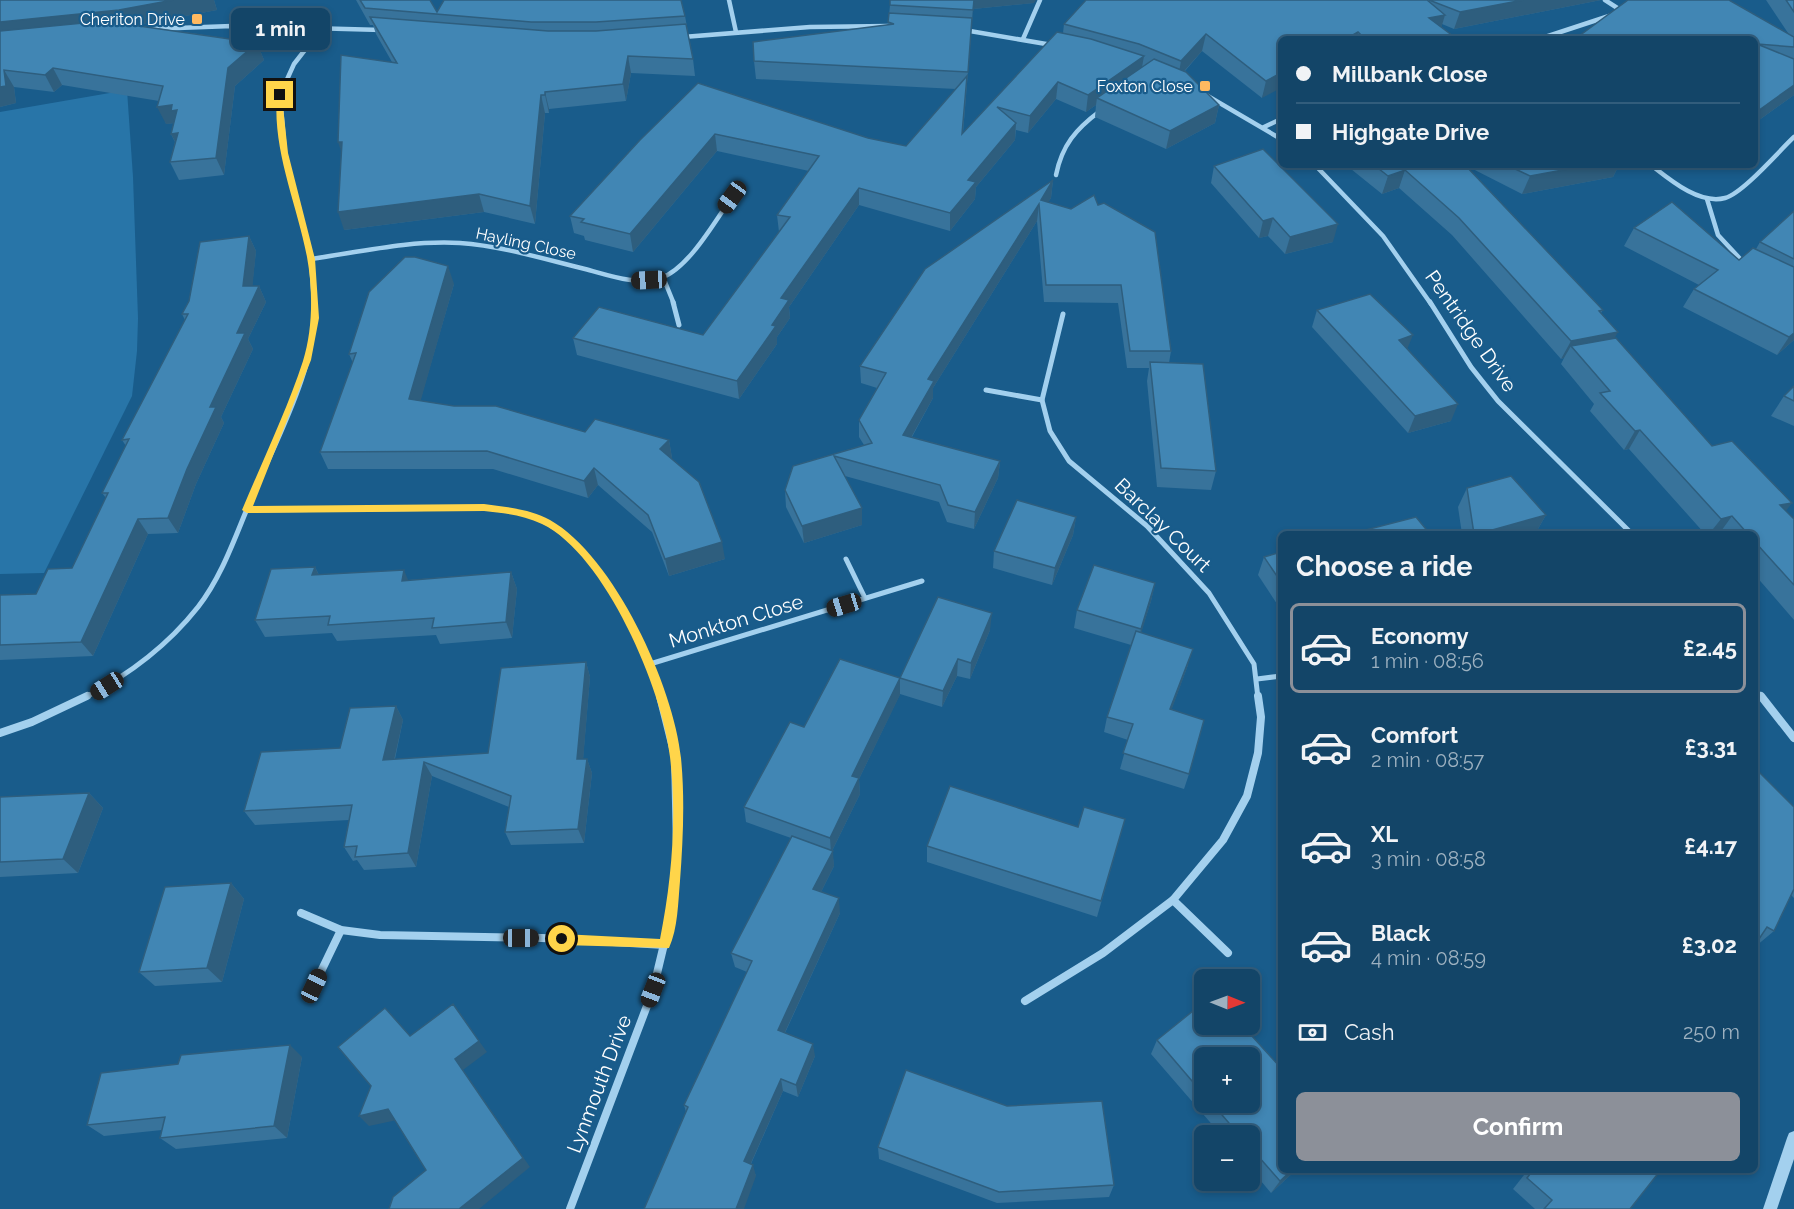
<!DOCTYPE html>
<html lang="en">
<head>
<meta charset="utf-8">
<style>
  :root { --surface:#134568; --page:#1c4c6e; --text:#f1f3f6; --muted:#9db1c0; --line:#325d7c; --accent:#8c9099 }
  body { margin:0; font-family:Raleway,sans-serif; background:var(--page); color:var(--text); height:100vh; display:flex; flex-direction:column; font-size:22px; white-space:nowrap }
  * { box-sizing:border-box; margin:0 }
  p { font-size:20px; color:var(--muted) }
  .icon { flex:none; width:33px; height:33px; fill:none; stroke:currentColor; stroke-width:2; stroke-linecap:round; stroke-linejoin:round }
  .map { position:relative; flex:1; overflow:hidden }
  .sheet { position:absolute; left:1278px; top:531px; width:480px; height:642px; display:flex; flex-direction:column; background:var(--surface); border-radius:9px; box-shadow:0 3px 9px #0003,0 0 0 2px var(--line) }
  .sheet>* { flex:none }
  .top-card { position:absolute; left:1278px; top:36px; width:480px; height:132px; border-radius:9px; box-shadow:0 3px 9px #0003,0 0 0 2px var(--line); display:grid; align-content:center; height:132px; padding:0 18px; background:var(--surface) }
  .needle { width:39px; rotate:91deg }
  .fabs { position:absolute; left:1194px; top:969px; display:grid; gap:12px }
  .fabs a { display:grid; place-items:center; width:66px; height:66px; border-radius:9px; background:var(--surface); box-shadow:0 3px 9px #0003,0 0 0 2px var(--line); font-size:30px }
  .end { position:absolute; width:27px; height:27px; margin:-14px; border:8px solid #ffd54a; background:#111; box-shadow:0 0 0 3px #111 }
  .from { border-radius:50% }
  .bubble { position:absolute; height:42px; border-radius:9px; background:var(--surface); box-shadow:0 3px 9px #0003,0 0 0 2px var(--line); font-size:20px; font-weight:700; line-height:42px; text-align:center }
  .car { position:absolute; width:18px; height:36px; margin:-18px -9px; border-radius:8px; box-shadow:0 0 4px 2px #0007; background:linear-gradient(#222 24%,#8ab4d8 0 40%,#222 0 76%,#8ab4d8 0 86%,#222 0) }
  .top-card b { display:flex; align-items:center; gap:21px; height:57px; font-size:22px }
  .top-card b+b { border-top:2px solid var(--line) }
  .top-card i { width:15px; height:15px; background:var(--text) }
  ul { padding:0; list-style:none }
  li { display:flex; align-items:center; gap:18px; height:90px; margin:0 12px 9px; padding:0 6px; border:3px solid transparent; border-radius:9px }
  li div { flex:1 }
  li b { display:block; font-size:22px }
  li em { font-style:normal; font-weight:700 }
  li.on { border-color:var(--accent) }
  li>.icon { width:54px; height:54px; stroke-width:1.5 }
  h2 { padding:0 18px; font-size:27px; line-height:72px }
  .pay { display:flex; align-items:center; gap:15px; height:66px; padding:0 18px; font-size:22px }
  .pay p { margin-inline-start:auto }
  .cta { display:flex; gap:12px; margin-top:auto; padding:12px 18px }
  .cta a { flex:1; height:69px; border-radius:9px; background:var(--accent); color:#fff; font-size:24px; font-weight:700; line-height:69px; text-align:center }
  .map>svg:first-child { display:block }
  .green { fill:#2875a8 }
  .lines { fill:none; stroke-linecap:round; stroke-linejoin:round }
  .minor-far2 { stroke:#a3d0ee; stroke-width:4.5 }
  .minor-far1 { stroke:#a3d0ee; stroke-width:5 }
  .minor { stroke:#a3d0ee; stroke-width:8 }
  .tertiary { fill:#a3d0ee; fill-rule:evenodd }
  .wall { fill:#38739b; fill-rule:evenodd }
  .shaded-wall { fill:#2e5e7e }
  .building { fill:#4186b4; stroke:#2e5e7e; stroke-width:1.5 }
  .route { fill:#ffd54a }
  .poi-dot { fill:#ffb960; stroke:#195c8b; stroke-width:2 }
  .labels { text-anchor:middle; stroke-width:4.5; stroke-linejoin:round; paint-order:stroke }
  .far-poi-label { font-size:16px; fill:#fff; stroke:#195c8b; text-anchor:end }
  .far-street-label { font-size:16px; fill:#fff; stroke:#195c8b }
  .street-label { font-size:20px; fill:#fff; stroke:#195c8b }
</style>
</head>
<body>
<div class="map">
<svg width="1794" height="1209" viewBox="0 0 1794 1209">
  <rect width="100%" height="100%" fill="#195c8b"/>
  <path class="green" d="M127,90L133,177L138,318L137,351L132,396L44,573L0,574V112Z"/>
  <g class="lines">
    <g class="minor-far2">
      <path d="M729,0L736,32"/>
      <path d="M1605,0L1622,11"/>
      <path d="M150,29L232,26L382,30"/>
      <path d="M964,30L1052,45"/>
      <path d="M683,37L810,27L888,26"/>
      <path d="M1023,39L1040,0"/>
      <path d="M1539,39L1609,16"/>
      <path d="M1206,95L1281,139"/>
      <path d="M1264,127L1281,119"/>
      <path d="M1315,165L1383,236L1431,304"/>
      <path d="M1651,165C1669,179 1699,205 1725,198C1743,193 1779,151 1794,137"/>
      <path d="M1056,175C1062,145 1076,129 1100,111"/>
      <path d="M1707,199L1718,235L1744,263"/>
      <path d="M311,259C360,252 410,240 460,243C502,246 544,259 585,269C608,275 637,286 661,278C689,268 715,221 732,197"/>
      <path d="M663,277L674,304"/>
      <path d="M314,304L311,259L285,153L280,95L294,64L322,28"/>
    </g>
    <g class="minor-far1">
      <path d="M673,302L679,325"/>
      <path d="M1430,302L1471,367L1498,401L1632,534"/>
      <path d="M1063,314L1042,400L1050,431L1069,461L1147,526L1209,593L1254,664L1258,698"/>
      <path d="M986,390L1042,400"/>
      <path d="M247,510L484,508C505,510 528,512 547,523C600,552 643,642 661,698"/>
      <path d="M846,559L865,598"/>
      <path d="M650,664L922,581"/>
      <path d="M1257,679L1281,676"/>
      <path d="M1755,689L1762,698"/>
      <path d="M84,698C127,676 168,645 198,607C223,575 236,534 252,497C276,439 318,366 314,302"/>
    </g>
    <g class="minor">
      <path d="M1761,696L1794,738"/>
      <path d="M0,733L32,722L87,696"/>
      <path d="M1173,900L1228,953"/>
      <path d="M301,913L341,930L380,935L542,938L665,945"/>
      <path d="M314,986L341,930"/>
      <path d="M1025,1001L1103,953L1173,900L1223,840L1247,796L1258,753L1261,717L1258,696"/>
      <path d="M570,1209L653,990L672,911L677,851L675,756L660,696"/>
    </g>
    <path class="tertiary" d="M1794,1131V1159L1777,1209H1763L1787,1138L1789,1133Z"/>
  </g>
  <g class="wall">
    <path d="M0,0H214L217,10L137,25L257,43L264,60L235,86L224,175L179,180L170,162L175,142L171,134L174,123L166,124L159,101L62,85L54,92L14,87L16,103L0,107Z"/>
    <path d="M356,0H430L437,12L685,16L693,59L695,76L631,73L626,101L549,109V113H545L535,224L484,212L344,230L392,62L376,34L373,25H370Z"/>
    <path d="M1086,0H1601L1454,29L1442,24L1441,27L1457,39H1281L1262,98L1202,51L1185,71L1219,105L1215,123L1166,149L1095,117L1096,105L1086,112L1056,99L1028,133L1016,130L1015,140L976,187L975,199L950,231L859,205L789,307L790,318L777,337V344L739,399L577,355L573,338L703,335L779,232L777,215L809,171L717,151L633,252L585,240L584,236L574,233L570,216L698,83L868,138L906,146L956,89L756,79L754,61L888,25L890,5L1034,3L973,9L963,133L1063,33L1064,24Z"/>
    <path d="M1766,0H1794V95L1755,123V39L1788,33Z"/>
    <path d="M1346,165H1465L1603,310L1601,313L1614,338L1712,446L1794,519V620L1755,575V534H1705L1629,449L1624,450L1590,411L1594,404L1561,364L1564,358L1561,359L1452,235L1399,188L1382,194Z"/>
    <path d="M1465,165H1619L1613,177L1522,194Z"/>
    <path d="M1214,166L1333,242L1285,254L1268,236L1259,238L1211,183Z"/>
    <path d="M1053,180L1051,198L1048,202L1071,209L1098,205L1171,351L1169,363L1216,471L1211,490L1157,487L1147,381L1149,368H1127L1118,303L1044,302L1037,221L933,388V398L912,437L1000,461L998,478L974,529L947,522L939,502L845,476L862,525L804,543L786,507L785,490L793,466L864,445L859,437V420L877,388L861,383L860,366Z"/>
    <path d="M1794,211V340L1777,355L1683,307L1694,289L1699,285L1624,246L1634,228L1739,260L1756,249L1760,242Z"/>
    <path d="M249,236L256,251L252,286H259L266,302L248,339L253,349L221,417L224,423L196,484L178,533L148,534L93,656L0,660V595L36,594L72,568L106,498L102,493L126,446L122,440L185,320L182,314Z"/>
    <path d="M454,284L420,401L585,432L669,440L672,458L671,459L725,559L669,576L652,532L598,485L588,498L493,469H328L320,452L353,363L349,354Z"/>
    <path d="M1317,310L1408,349L1451,421L1408,433L1312,327Z"/>
    <path d="M1794,386V426L1771,416L1784,396Z"/>
    <path d="M1467,488L1546,515L1535,534H1462L1458,507Z"/>
    <path d="M1076,517L1073,535L1052,585L993,568L994,551Z"/>
    <path d="M1281,552V610L1258,575L1264,557Z"/>
    <path d="M315,567L319,575L409,580L511,572L517,589L512,638L440,644L436,635L337,641L332,633L265,637L255,620Z"/>
    <path d="M1155,583L1151,601L1141,632L1188,665L1171,710L1189,774L1184,789L1120,769L1128,740L1104,732L1107,717L1131,645L1074,628L1077,610Z"/>
    <path d="M990,630L970,679L957,676L942,707L900,694L859,779L860,794L832,851L834,866L821,892L840,913L785,1033L815,1056L798,1097L783,1091L751,1164L756,1176L686,1112L684,1105L747,972L735,967L731,953L791,838L746,822L744,807L804,727L900,678Z"/>
    <path d="M586,662L590,677L583,759H587L592,773L584,843L511,845L505,832L509,807L432,776L416,867L364,870L357,860L353,861L344,847L349,820L255,825L244,811L340,748L396,706L403,720L395,759L488,753Z"/>
    <path d="M89,793L103,808L78,873L0,877V797Z"/>
    <path d="M1794,807V898L1791,895L1774,931L1756,946L1755,945Z"/>
    <path d="M1125,819L1097,917L927,862V846L1078,827Z"/>
    <path d="M231,883L244,899L222,982L155,986L139,972Z"/>
    <path d="M1204,1002V1024H1241L1281,1068V1170H1296L1271,1193L1250,1168V1136H1222L1151,1054L1157,1040ZM1204,1058H1250V1102H1204Z"/>
    <path d="M302,1057L287,1138L176,1149L160,1138L162,1130L104,1136L87,1125Z"/>
    <path d="M878,1147L1114,1185L1109,1197L997,1203L879,1159Z"/>
    <path d="M1528,1170H1659L1630,1209H1535L1513,1189Z"/>
  </g>
  <g class="shaded-wall">
    <path d="M173,0H214L217,10L127,27L0,39V22Z"/>
    <path d="M974,0H1036L1034,3L973,9L972,27Z"/>
    <path d="M1523,0H1601L1454,29L1460,12Z"/>
    <path d="M1445,15L1440,32L1429,18Z"/>
    <path d="M1358,32L1357,39H1346Z"/>
    <path d="M1206,34L1202,51L1178,78L1181,61Z"/>
    <path d="M1381,36V39H1365Z"/>
    <path d="M257,43L264,60L235,86L224,175L216,158L228,68Z"/>
    <path d="M628,56L631,73L626,101L623,84Z"/>
    <path d="M1144,56L1141,73L1097,98L1096,105L1086,112L1088,95Z"/>
    <path d="M53,68L62,85L54,92L45,75Z"/>
    <path d="M4,70L14,87L16,103L0,107V87Z"/>
    <path d="M1281,73V88L1262,98L1266,81Z"/>
    <path d="M1058,82L1056,99L1028,133L1030,116Z"/>
    <path d="M1794,85V95L1755,123V113Z"/>
    <path d="M545,92L549,109V113L545,95Z"/>
    <path d="M541,95L545,113L535,224L530,206Z"/>
    <path d="M172,105L177,110V123L166,124L157,107Z"/>
    <path d="M1219,105L1215,123L1166,149L1170,131Z"/>
    <path d="M1016,123L1015,140L976,187L975,199L950,231V213L968,180Z"/>
    <path d="M178,133L180,151L171,134Z"/>
    <path d="M715,134L717,151L633,252L630,234Z"/>
    <path d="M338,142H342L344,160Z"/>
    <path d="M1590,165H1619L1613,177L1522,194L1530,176Z"/>
    <path d="M1405,170L1399,188L1382,194L1388,176Z"/>
    <path d="M1053,180L1051,198L1040,216L1041,200Z"/>
    <path d="M859,188V205L789,307L790,318L777,337V344L739,399L737,381L781,298Z"/>
    <path d="M479,194L484,212L344,230L338,212Z"/>
    <path d="M1039,204L1037,221L933,388V398L903,452V435L928,379Z"/>
    <path d="M1273,218L1268,236L1259,238L1263,221Z"/>
    <path d="M1338,224L1333,242L1285,254L1290,237Z"/>
    <path d="M249,236L256,251L251,302L243,286Z"/>
    <path d="M448,266L454,284L416,417L409,399Z"/>
    <path d="M259,286L266,302L248,339L253,349L221,417L224,423L196,484L178,533L168,518L237,333Z"/>
    <path d="M1618,332L1608,350L1571,346L1564,358L1561,359L1571,341Z"/>
    <path d="M1794,333V340L1777,355L1789,337Z"/>
    <path d="M1413,335L1406,352L1399,340Z"/>
    <path d="M1458,404L1451,421L1408,433L1415,416Z"/>
    <path d="M1640,430L1629,449L1624,450L1635,431Z"/>
    <path d="M669,440L672,458L663,466L660,449Z"/>
    <path d="M1000,461L998,478L974,529L975,512Z"/>
    <path d="M594,468L598,485L588,498L584,481Z"/>
    <path d="M1792,503L1778,521L1780,505Z"/>
    <path d="M862,508V525L804,543L802,526Z"/>
    <path d="M1546,515L1535,534H1478Z"/>
    <path d="M1732,516L1719,534H1709L1721,519Z"/>
    <path d="M1076,517L1073,535L1052,585L1055,568Z"/>
    <path d="M138,519L148,534L93,656L81,642Z"/>
    <path d="M722,542L725,559L669,576L665,559Z"/>
    <path d="M315,567L323,584L312,575Z"/>
    <path d="M404,570L411,587L402,581Z"/>
    <path d="M511,572L517,589L512,638L506,622Z"/>
    <path d="M1155,583L1151,601L1137,647L1141,629Z"/>
    <path d="M992,613L990,630L970,679L971,663Z"/>
    <path d="M1193,649L1188,665L1166,725L1170,709Z"/>
    <path d="M958,659L957,676L942,707L943,691Z"/>
    <path d="M586,662L590,677L582,774L577,759Z"/>
    <path d="M900,678V695L859,779L860,794L831,853L830,838L852,776Z"/>
    <path d="M396,706L403,720L391,774L383,760Z"/>
    <path d="M587,759L592,773L584,843L578,829Z"/>
    <path d="M424,762L432,776L416,867L408,853Z"/>
    <path d="M89,793L103,808L78,873L63,859Z"/>
    <path d="M833,851L834,866L815,904L813,889Z"/>
    <path d="M231,883L244,899L222,982L207,968Z"/>
    <path d="M839,898L840,913L780,1043L778,1030Z"/>
    <path d="M479,1041L487,1052L463,1070L530,1167L479,1209H459L455,1059Z"/>
    <path d="M813,1044L815,1056L798,1097L796,1085Z"/>
    <path d="M290,1045L302,1057L287,1138L274,1126Z"/>
    <path d="M781,1079L783,1091L747,1172L744,1161Z"/>
    <path d="M388,1109L397,1120L369,1126L359,1116Z"/>
    <path d="M753,1165L756,1176L744,1209H736Z"/>
    <path d="M1292,1170H1296L1271,1193L1280,1181Z"/>
  </g>
  <g class="building">
    <path d="M0,0H173L119,10L0,22Z"/>
    <path d="M360,0H430L437,12L444,0H681L685,16L596,22H531L365,8Z"/>
    <path d="M890,0H974L973,10L890,5Z"/>
    <path d="M1086,0H1427L1445,15L1429,18L1457,39H1385L1381,36L1365,39L1358,32L1346,39H1281V73L1266,81L1206,34L1181,61L1139,44L1064,24Z"/>
    <path d="M1429,0H1523L1460,12Z"/>
    <path d="M1628,0H1729L1794,37V47L1757,44L1794,59V85L1755,113V39H1575Z"/>
    <path d="M1786,0H1794V12Z"/>
    <path d="M889,13L972,18L968,72L754,61L753,42L894,24L888,22Z"/>
    <path d="M370,17L548,31H596L686,24L693,59L628,56L623,84L545,92V95H541L530,206L479,194L338,212L342,142H338L341,55L397,63Z"/>
    <path d="M104,21L257,43L228,68L216,158L170,162L178,133L171,134L177,110L171,111L172,105L157,107L163,86L53,68L45,75L4,70L6,86L0,87V31Z"/>
    <path d="M1057,32L1091,39L1144,56L1088,95L1058,82L1030,116L997,107L1016,123L968,180L976,182L950,213L859,188L781,298L789,300L772,325L776,326L737,381L573,338L599,307L703,335L790,217L777,215L819,156L715,134L630,234L581,222L584,219L570,216L640,140L698,83L868,138L906,146L967,76L962,134Z"/>
    <path d="M1154,59L1186,72L1219,105L1170,131L1097,98Z"/>
    <path d="M1263,149L1338,224L1290,237L1273,218L1263,221L1214,166Z"/>
    <path d="M1374,165H1465L1603,310L1599,311L1618,332L1571,341L1459,218L1405,170L1388,176Z"/>
    <path d="M1507,165H1590L1530,176Z"/>
    <path d="M1053,180L1041,200L1071,209L1094,195L1098,205L1104,203L1155,232L1171,351H1130L1121,285H1046L1039,204L928,379L934,381L903,435L1000,461L975,512L948,505L940,485L834,456L862,508L802,526L785,490L793,466L872,443L859,420L886,373L860,366L925,269Z"/>
    <path d="M1672,202L1739,260L1753,248L1794,267V333L1789,337L1694,289L1718,270L1634,228Z"/>
    <path d="M1794,211V259L1760,242Z"/>
    <path d="M249,236L243,286H259L237,333H245L210,407H216L187,469L168,518L138,519L81,642L0,645V595L36,594L48,569L72,568L108,493H102L129,439L122,440L188,314H182L189,301L200,242Z"/>
    <path d="M405,257H415L448,266L409,399L454,406H496L585,432L595,419L669,440L660,449L699,482L722,542L665,559L648,515L594,468L584,481L487,451L320,452L356,353L349,354L369,292Z"/>
    <path d="M1370,294L1413,335L1399,340L1458,404L1415,416L1317,310Z"/>
    <path d="M1616,338L1712,446L1732,441L1792,503L1780,505L1794,519V585L1755,542V534H1748L1732,516L1721,519L1640,430L1635,431L1600,393L1610,391L1571,346Z"/>
    <path d="M1150,362L1203,364L1216,471L1161,468Z"/>
    <path d="M1794,386V401L1784,396Z"/>
    <path d="M1511,476L1546,515L1478,534H1474L1467,488Z"/>
    <path d="M1017,500L1076,517L1055,568L994,551Z"/>
    <path d="M1416,517L1430,534H1350Z"/>
    <path d="M1281,552V582L1264,557Z"/>
    <path d="M1094,565L1155,583L1141,629L1077,610Z"/>
    <path d="M315,567L312,575L404,570L402,581L511,572L506,622L432,628L434,618L328,625L330,616L255,620L271,569Z"/>
    <path d="M938,597L992,613L971,663L958,659L943,691L900,678Z"/>
    <path d="M1136,631L1193,649L1170,709L1204,720L1189,774L1123,753L1133,724L1107,717Z"/>
    <path d="M840,659L900,678L852,776L859,778L830,838L744,807L790,722L804,727Z"/>
    <path d="M586,662L577,759H587L578,829L505,832L511,796L424,762L408,853L355,857L357,846L344,847L352,805L244,811L261,752L340,748L350,708L396,706L383,760L488,753L501,668Z"/>
    <path d="M1755,768L1794,807V889L1774,931L1767,927L1755,945Z"/>
    <path d="M950,786L1078,827L1084,807L1125,819L1101,901L927,846Z"/>
    <path d="M89,793L63,859L0,862V797Z"/>
    <path d="M792,836L833,851L813,889L839,898L778,1030L813,1044L796,1085L781,1079L744,1161L753,1165L736,1209H644L688,1107L684,1105L752,961L731,953Z"/>
    <path d="M231,883L207,968L139,972L165,887Z"/>
    <path d="M1204,1002V1024H1241L1281,1068V1170H1292L1280,1181L1250,1147V1136H1240L1211,1102H1250V1058H1204V1095L1157,1040Z"/>
    <path d="M453,1004L479,1041L455,1059L523,1158L459,1209H389L393,1197L426,1170L388,1109L359,1116L371,1086L338,1047L385,1008L410,1036Z"/>
    <path d="M290,1045L274,1126L160,1138L165,1117L87,1125L101,1073L178,1064L181,1055Z"/>
    <path d="M906,1070L1007,1106L1102,1101L1114,1185L999,1192L878,1147Z"/>
    <path d="M1533,1170H1659L1660,1171L1630,1209H1544L1552,1200L1527,1178Z"/>
  </g>
  <path class="route" d="M280,93L284,95L283,107L288,153L315,259L319,318L311,360L253,506L484,504C506,507 530,509 550,520C614,556 674,687 681,758C685,799 683,841 680,881C678,903 678,928 669,948L562,945L556,939L562,934L660,939C672,880 677,816 670,757C663,690 605,554 542,524C523,515 504,513 484,511L247,513L242,510C262,462 287,410 303,361C313,329 313,290 307,257C297,204 272,150 277,95Z"/>
  <g class="poi-dot">
    <rect x="191" y="13" width="12" height="12" rx="3"/>
    <rect x="1199" y="80" width="12" height="12" rx="3"/>
  </g>
  <g class="labels">
    <g class="far-poi-label">
      <text x="185" y="25">Cheriton Drive</text>
      <text x="1193" y="92">Foxton Close</text>
    </g>
    <g class="far-street-label">
      <text transform="translate(526 243) rotate(12)" y="6">Hayling Close</text>
    </g>
    <g class="street-label">
      <text transform="translate(1471 331) rotate(55)" y="7">Pentridge Drive</text>
      <text transform="translate(1163 525) rotate(44)" y="7">Barclay Court</text>
      <text transform="translate(736 621) rotate(-17)" y="7">Monkton Close</text>
      <text transform="translate(599 1084) rotate(-69)" y="7">Lynmouth Drive</text>
    </g>
  </g>
</svg>
<div class="fabs">
<a><svg class="needle" viewBox="-14 -14 28 28"><path d="M0-13l5 13h-10z" fill="#e53935"/><path d="M0 13l5-13h-10z" fill="#9db1c0"/></svg></a>
<a>+</a>
<a>−</a>
</div>
<i class="end from" style="left:562px;top:939px"></i>
<i class="end" style="left:280px;top:95px"></i>
<div class="bubble" style="left:231px;top:8px;width:99px">1 min</div>
<i class="car" style="left:732px;top:197px;rotate:216deg"></i>
<i class="car" style="left:649px;top:280px;rotate:267deg"></i>
<i class="car" style="left:844px;top:605px;rotate:253deg"></i>
<i class="car" style="left:107px;top:686px;rotate:238deg"></i>
<i class="car" style="left:521px;top:938px;rotate:90deg"></i>
<i class="car" style="left:314px;top:986px;rotate:25deg"></i>
<i class="car" style="left:653px;top:990px;rotate:201deg"></i>
<div class="top-card">
<b><i class="from"></i>Millbank Close</b>
<b><i></i>Highgate Drive</b>
</div>
<section class="sheet">
<h2>Choose a ride</h2>
<ul>
<li class="on"><svg class="icon" aria-label="car" viewBox="0 0 24 24"><path d="M5 17H2v-5l4-1 3-4h7l3 4 3 1v5h-3M9 17h6M6 11h13"/><circle cx="7" cy="17" r="2"/><circle cx="17" cy="17" r="2"/></svg><div><b>Economy</b><p>1 min · 08:56</p></div><em>£2.45</em></li>
<li><svg class="icon" aria-label="car" viewBox="0 0 24 24"><path d="M5 17H2v-5l4-1 3-4h7l3 4 3 1v5h-3M9 17h6M6 11h13"/><circle cx="7" cy="17" r="2"/><circle cx="17" cy="17" r="2"/></svg><div><b>Comfort</b><p>2 min · 08:57</p></div><em>£3.31</em></li>
<li><svg class="icon" aria-label="car" viewBox="0 0 24 24"><path d="M5 17H2v-5l4-1 3-4h7l3 4 3 1v5h-3M9 17h6M6 11h13"/><circle cx="7" cy="17" r="2"/><circle cx="17" cy="17" r="2"/></svg><div><b>XL</b><p>3 min · 08:58</p></div><em>£4.17</em></li>
<li><svg class="icon" aria-label="car" viewBox="0 0 24 24"><path d="M5 17H2v-5l4-1 3-4h7l3 4 3 1v5h-3M9 17h6M6 11h13"/><circle cx="7" cy="17" r="2"/><circle cx="17" cy="17" r="2"/></svg><div><b>Black</b><p>4 min · 08:59</p></div><em>£3.02</em></li>
</ul>
<div class="pay"><svg class="icon" aria-label="cash" viewBox="0 0 24 24"><path d="M3 7h18v10H3z"/><circle cx="12" cy="12" r="2"/></svg>Cash<p>250 m</p></div>
<div class="cta"><a>Confirm</a></div>
</section>
</div>
</body>
</html>
